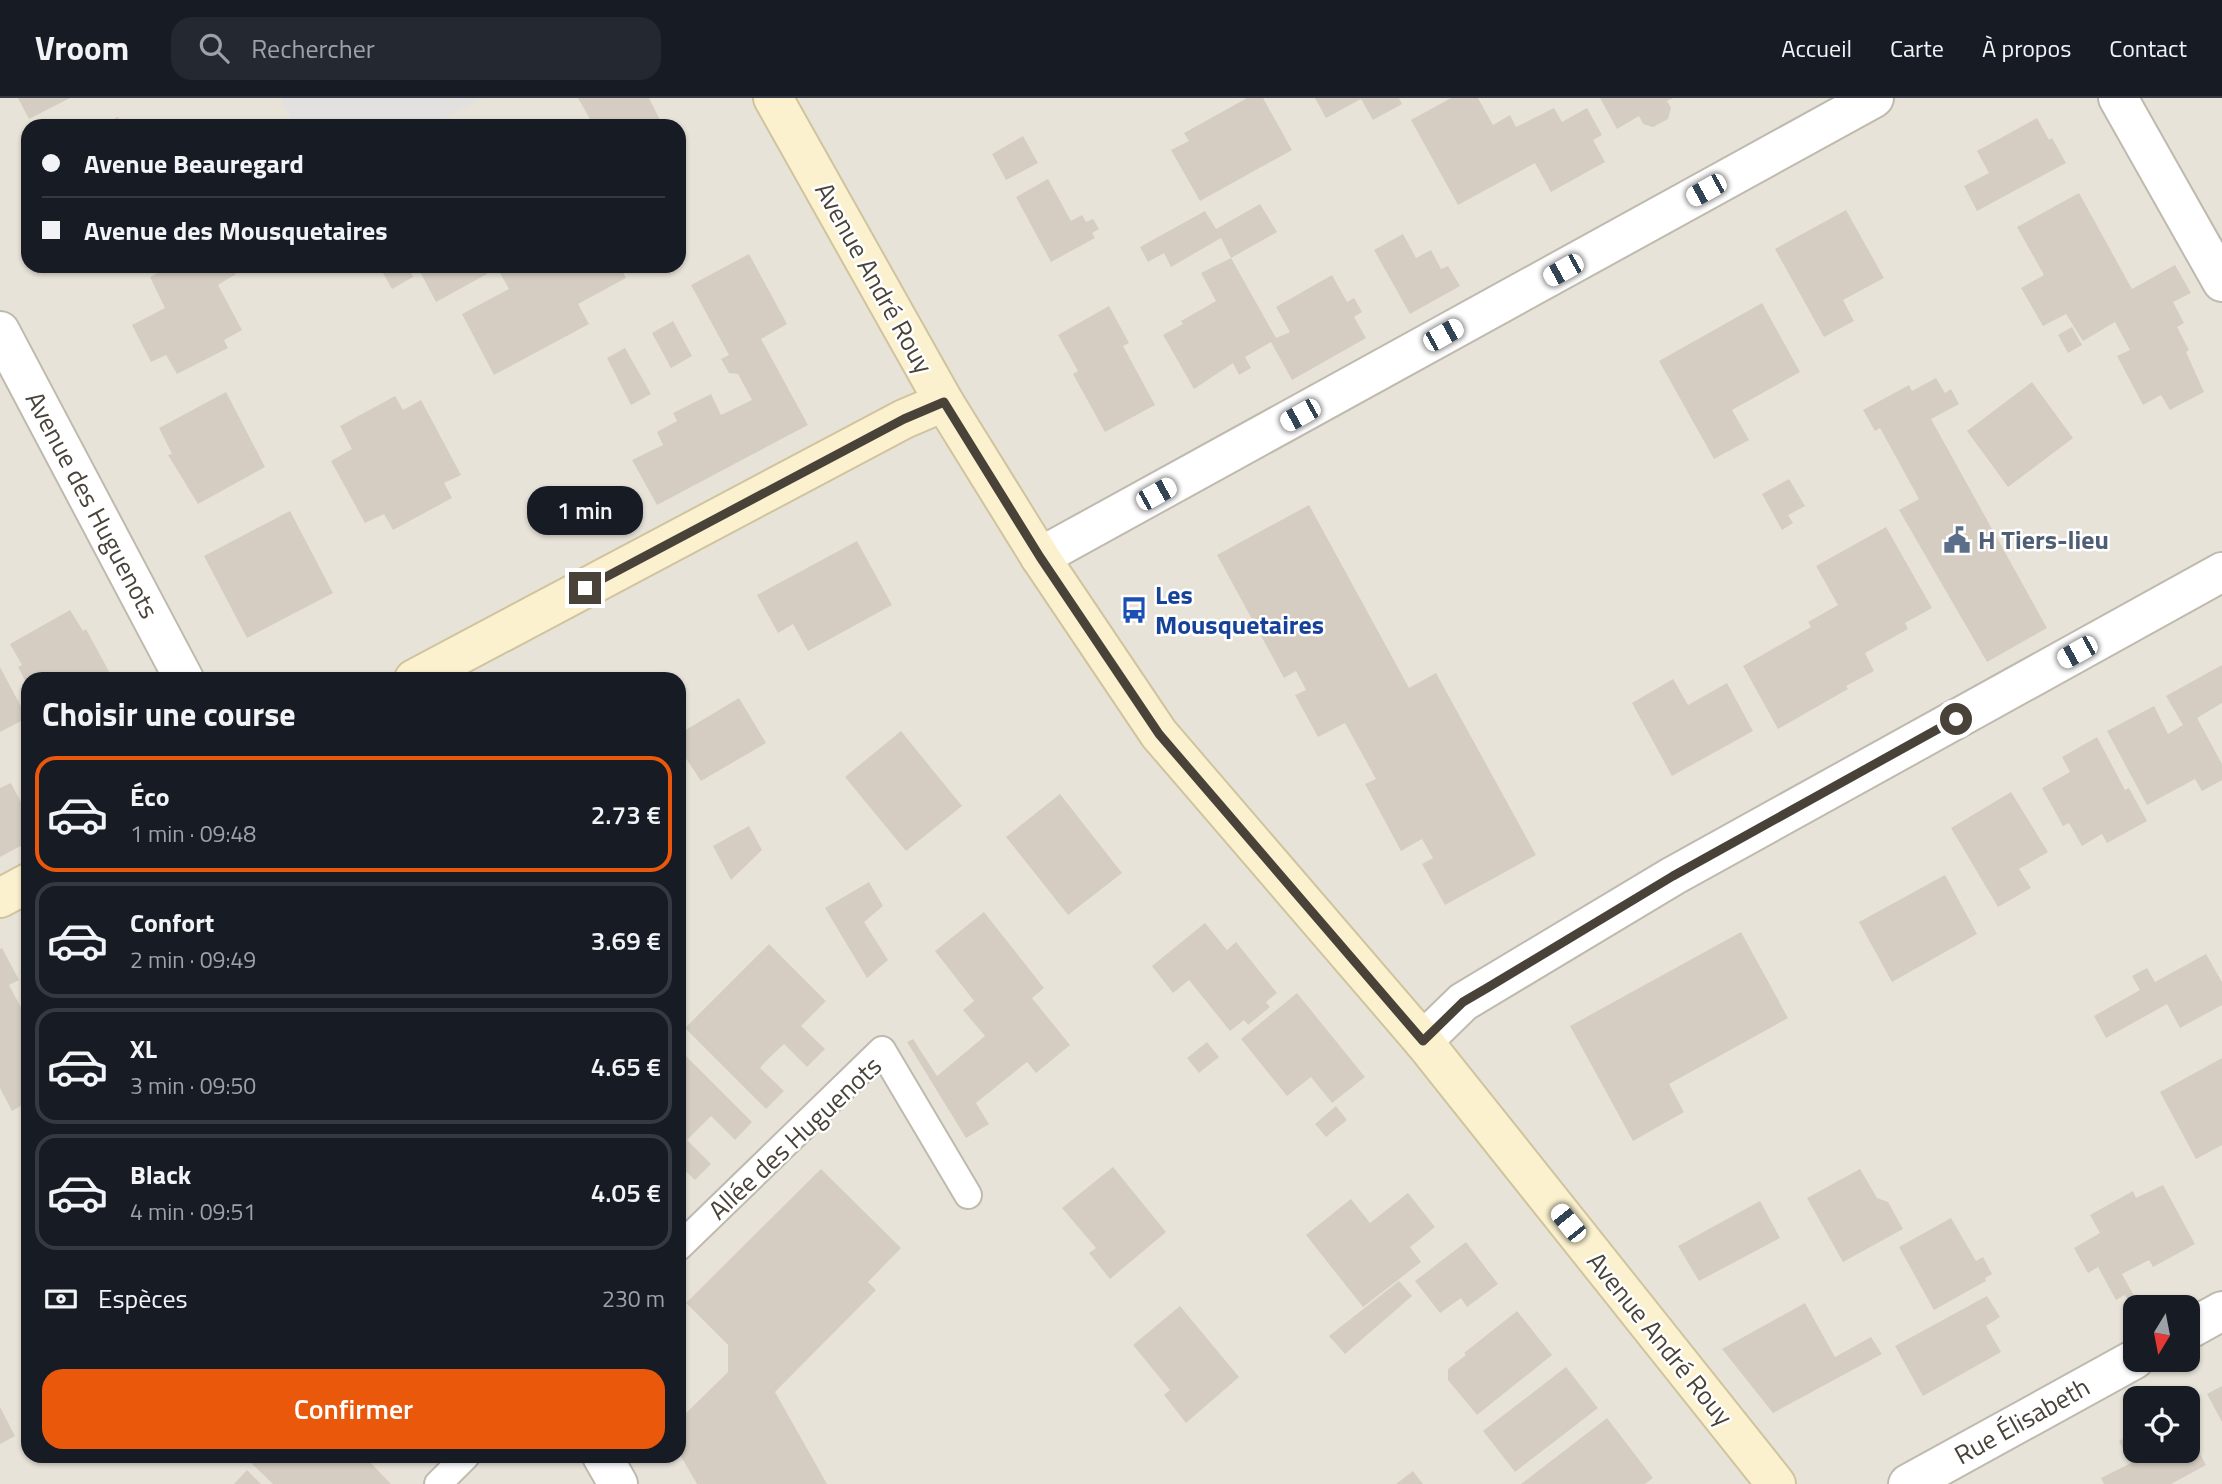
<!DOCTYPE html>
<html lang="fr">
<head>
<meta charset="utf-8">
<style>
  :root { --surface:#171b24; --page:#242831; --text:#f1f3f6; --muted:#9ea1a6; --line:#363941; --accent:#ea580c }
  body { margin:0; font-family:"Titillium Web",sans-serif; background:var(--page); color:var(--text); height:100vh; display:flex; flex-direction:column; font-size:26px; white-space:nowrap }
  * { box-sizing:border-box; margin:0 }
  p { font-size:23px; color:var(--muted) }
  .icon { flex:none; width:38px; height:38px; fill:none; stroke:currentColor; stroke-width:2; stroke-linecap:round; stroke-linejoin:round }
  .map { position:relative; flex:1; overflow:hidden }
  .side { position:absolute; left:21px; top:574px; width:665px; height:791px; display:flex; flex-direction:column; background:var(--surface); border-radius:21px; box-shadow:0 2px 5px #0004 }
  .side>* { flex:none }
  .hud { position:absolute; left:21px; top:21px; width:665px; height:154px; border-radius:21px; box-shadow:0 2px 5px #0004; display:grid; align-content:center; height:154px; padding:0 21px; background:var(--surface) }
  .needle { width:46px; rotate:190deg }
  .tools { position:absolute; left:2123px; top:1197px; display:grid; gap:14px }
  .tools a { display:grid; place-items:center; width:77px; height:77px; border-radius:14px; background:var(--surface); box-shadow:0 2px 5px #0004; font-size:35px }
  .end { position:absolute; width:32px; height:32px; margin:-16px; border:9px solid #484239; background:#fff; box-shadow:0 0 0 4px #fff }
  .from { border-radius:50% }
  .bubble { position:absolute; height:49px; border-radius:21px; background:var(--surface); box-shadow:0 2px 5px #0004; font-size:23px; font-weight:600; line-height:49px; text-align:center }
  .car { position:absolute; width:21px; height:42px; margin:-21px -10px; border-radius:9px; box-shadow:0 0 5px 2px #0007; background:linear-gradient(#fff 24%,#345 0 40%,#fff 0 76%,#345 0 86%,#fff 0) }
  .hud b { display:flex; align-items:center; gap:24px; height:66px; font-size:26px }
  .hud b+b { border-top:2px solid var(--line) }
  .hud i { width:18px; height:18px; background:var(--text) }
  ul { padding:0; list-style:none }
  li { display:flex; align-items:center; gap:21px; height:116px; margin:0 14px 10px; padding:0 7px; border:4px solid var(--line); border-radius:21px }
  li div { flex:1 }
  li b { display:block; font-size:26px }
  li em { font-style:normal; font-weight:600 }
  li.selected { border-color:var(--accent) }
  li>.icon { width:63px; height:63px; stroke-width:1.5 }
  h2 { padding:0 21px; font-size:32px; line-height:84px }
  .pay { display:flex; align-items:center; gap:18px; height:77px; padding:0 21px; font-size:26px }
  .pay p { margin-inline-start:auto }
  .primary-button { display:flex; gap:14px; margin-top:auto; padding:14px 21px }
  .primary-button a { flex:1; height:80px; border-radius:21px; background:var(--accent); color:#fff; font-size:28px; font-weight:600; line-height:80px; text-align:center }
  header { display:flex; align-items:center; gap:42px; box-sizing:border-box; height:98px; padding:0 35px; background:var(--surface); border-bottom:2px solid var(--line) }
  header strong { font-size:33px }
  nav { display:flex; gap:38px; margin-inline-start:auto; font-size:24px }
  .search { width:490px; height:63px; background:var(--page); display:flex; align-items:center; gap:18px; box-sizing:border-box; padding:0 24px; border-radius:21px; color:var(--muted); font-size:26px }
  .map>svg:first-child { display:block }
  .residential { fill:#e8e3d9; fill-rule:evenodd }
  .parking { fill:#e3e1df }
  .building { fill:#d5cdc1 }
  .lines { fill:none; stroke-linecap:round; stroke-linejoin:round }
  .lane-casing { stroke:#bfb9ae; stroke-width:30 }
  .street-casing { stroke:#bfb9ae; stroke-width:42 }
  .secondary-casing { stroke:#d0c49e; stroke-width:42 }
  .lane { stroke:#fff; stroke-width:26 }
  .street { stroke:#fff; stroke-width:38 }
  .secondary { stroke:#fbf1ce; stroke-width:38 }
  .route { stroke:#484239; stroke-width:9 }
  .labels { text-anchor:middle; stroke-width:5; stroke-linejoin:round; paint-order:stroke }
  .street-label { font-size:26px; fill:#484239; stroke:#fff }
  .service-label { font-size:26px; font-weight:bold; fill:#4e5e75; stroke:#fff; text-anchor:start }
  .transit-label { font-size:26px; font-weight:bold; fill:#164399; stroke:#fff; text-anchor:start }
</style>
</head>
<body>
<header>
<strong>Vroom</strong>
<div class="search"><svg class="icon" aria-label="search" viewBox="0 0 24 24"><circle cx="10" cy="10" r="6"/><path d="M15 15l6 6"/></svg>Rechercher</div>
<nav><a>Accueil</a><a>Carte</a><a>À propos</a><a>Contact</a></nav>
</header>
<div class="map">
<svg width="2222" height="1386" viewBox="0 0 2222 1386">
  <rect width="100%" height="100%" fill="#f4f1eb"/>
  <path class="residential" d="M0,0H2222V1386H0ZM28,28H679V168H28ZM28,581H679V1358H28ZM2135,1209H2188V1262H2135ZM2135,1300H2188V1353H2135Z"/>
  <path class="parking" d="M280,0H484L428,28H295Z"/>
  <g class="building">
    <path d="M18,0H70L29,21Z"/>
    <path d="M578,0H649L662,26L658,28H594Z"/>
    <path d="M1247,0H1263L1292,52L1200,103L1171,52L1189,43L1184,35Z"/>
    <path d="M1315,0H1399L1402,6L1373,22L1361,1L1326,20Z"/>
    <path d="M1451,0H1478L1493,27L1510,17L1516,29L1554,10L1562,24L1587,10L1602,37L1593,42L1605,64L1551,94L1535,65L1458,107L1411,22Z"/>
    <path d="M1600,0H1673L1667,3L1671,10L1668,21L1653,29L1643,26L1639,18L1617,31Z"/>
    <path d="M118,19L123,28H101Z"/>
    <path d="M2037,20L2049,42L2052,40L2066,65L1977,113L1964,88L1989,75L1977,53Z"/>
    <path d="M1023,38L1038,65L1006,82L992,56Z"/>
    <path d="M1048,81L1071,123L1082,117L1086,124L1093,121L1099,131L1092,135L1095,140L1051,164L1016,99Z"/>
    <path d="M2079,95L2132,191L2175,167L2191,195L2173,204L2184,225L2177,229L2189,252L2186,254L2204,294L2170,312L2161,297L2143,307L2117,258L2130,252L2115,224L2083,243L2066,216L2043,228L2021,190L2044,177L2017,129Z"/>
    <path d="M1260,106L1277,134L1231,160L1221,140L1171,169L1164,155L1148,164L1140,149L1205,113L1216,131Z"/>
    <path d="M1846,112L1884,180L1843,202L1854,223L1824,239L1775,151Z"/>
    <path d="M1403,136L1416,160L1431,152L1441,171L1448,168L1460,188L1410,216L1374,152Z"/>
    <path d="M749,156L787,226L761,241L808,327L657,407L632,362L663,347L657,334L677,323L673,315L711,296L721,317L752,302L738,276L729,275L721,261L729,257L691,187Z"/>
    <path d="M1231,160L1276,240L1290,234L1276,209L1332,177L1347,204L1354,200L1362,214L1354,219L1366,240L1292,282L1271,244L1245,259L1251,270L1239,277L1233,265L1194,291L1163,237L1183,226L1181,223L1216,203L1201,175Z"/>
    <path d="M172,168H232L236,176L218,187L242,232L224,242L228,250L177,276L166,257L151,264L132,227L165,210L150,179Z"/>
    <path d="M379,168H408L413,179L392,191Z"/>
    <path d="M417,168H482L487,176L436,204Z"/>
    <path d="M512,168H620L626,180L578,206L589,226L494,277L462,216L509,191L500,175Z"/>
    <path d="M1762,205L1800,274L1732,312L1749,342L1714,361L1659,263Z"/>
    <path d="M1109,208L1129,245L1123,248L1155,307L1105,334L1073,276L1078,273L1058,237Z"/>
    <path d="M673,223L692,258L671,270L652,235Z"/>
    <path d="M2072,229L2082,247L2068,255L2058,237Z"/>
    <path d="M625,250L651,296L631,307L607,260Z"/>
    <path d="M1936,280L1945,295L1951,291L1959,306L1931,321L2047,530L1987,564L1899,412L1919,401L1880,330L1875,333L1863,312L1909,287L1912,293Z"/>
    <path d="M2032,284L2073,340L2008,389L1967,333Z"/>
    <path d="M226,294L265,369L198,406L168,357L172,356L159,330Z"/>
    <path d="M395,298L403,312L421,302L461,377L444,385L452,400L393,432L384,416L365,425L331,363L352,351L340,328Z"/>
    <path d="M1789,381L1805,408L1788,417L1793,425L1782,432L1762,396Z"/>
    <path d="M1309,407L1409,590L1436,575L1536,757L1445,807L1422,766L1433,760L1422,741L1401,753L1365,686L1376,681L1345,625L1318,639L1295,597L1306,592L1296,573L1284,580L1217,457Z"/>
    <path d="M290,413L333,495L247,540L204,458Z"/>
    <path d="M1886,429L1932,510L1905,525L1908,531L1865,555L1874,573L1846,588L1848,591L1778,631L1743,568L1811,529L1808,524L1838,507L1816,468Z"/>
    <path d="M857,443L892,507L808,553L793,526L778,535L757,497Z"/>
    <path d="M70,512L83,533L86,531L113,581H28V588L18,569L22,567L10,546Z"/>
    <path d="M2222,567V605L2197,620L2222,666V682L2202,693L2195,681L2147,707L2107,633L2154,608L2168,636L2183,627L2166,598Z"/>
    <path d="M0,569L27,620L0,634Z"/>
    <path d="M1673,581L1688,607L1727,585L1753,633L1672,678L1632,605Z"/>
    <path d="M739,600L766,645L701,683L679,650V636Z"/>
    <path d="M901,633L962,708L906,753L845,679Z"/>
    <path d="M2097,639L2125,692L2129,690L2147,723L2107,745L2102,736L2082,748L2069,725L2063,728L2042,690L2070,674L2062,659Z"/>
    <path d="M11,685L28,718V744L0,759V690Z"/>
    <path d="M2011,694L2048,754L2019,771L2031,790L1998,809L1951,730Z"/>
    <path d="M1060,696L1122,775L1068,817L1006,739Z"/>
    <path d="M749,728L762,752L731,782L713,748Z"/>
    <path d="M1945,777L1977,836L1892,884L1859,824Z"/>
    <path d="M869,784L883,808L864,824L888,862L867,880L825,810Z"/>
    <path d="M984,814L1044,890L1032,900L1070,947L1036,975L1027,964L976,1005L989,1026L966,1040L907,944L913,941L937,978L985,938L963,912L974,903L935,853Z"/>
    <path d="M1205,825L1227,852L1236,844L1277,895L1266,904L1270,909L1248,927L1244,922L1230,933L1189,882L1173,895L1152,868Z"/>
    <path d="M1741,834L1788,920L1669,986L1684,1014L1633,1043L1570,928Z"/>
    <path d="M769,846L826,903L801,928L825,951L807,969L784,946L766,963L760,970L784,993L766,1011L685,930Z"/>
    <path d="M2,850L19,882L9,887L28,923V1004L12,1013L0,990V851Z"/>
    <path d="M2206,856L2222,884V907L2180,930L2167,906L2106,940L2094,918L2140,892L2132,878L2147,870L2155,884Z"/>
    <path d="M1297,895L1365,979L1332,1005L1311,979L1287,998L1241,941Z"/>
    <path d="M1207,944L1219,959L1199,975L1187,960Z"/>
    <path d="M679,951L752,1024L735,1042L711,1018L687,1042L711,1066L695,1082L679,1067Z"/>
    <path d="M2222,960V1047L2196,1061L2160,994Z"/>
    <path d="M1336,1008L1347,1022L1326,1039L1315,1026Z"/>
    <path d="M1113,1069L1166,1134L1110,1181L1089,1155L1096,1150L1062,1110Z"/>
    <path d="M821,1071L901,1150L868,1184L876,1192L775,1294L827,1386H697L679,1355V1349L682,1348L679,1343V1322L728,1274V1247L686,1205Z"/>
    <path d="M1860,1071L1877,1100L1888,1104L1903,1131L1843,1164L1807,1100Z"/>
    <path d="M2163,1087L2195,1146L2153,1169L2149,1162L2122,1176L2140,1209H2135V1216L2125,1197L2116,1202L2098,1169L2088,1175L2074,1150L2100,1135L2090,1117L2133,1093L2136,1100Z"/>
    <path d="M1408,1095L1435,1129L1410,1149L1421,1164L1363,1209L1306,1137L1351,1101L1370,1125Z"/>
    <path d="M1760,1103L1780,1140L1699,1183L1678,1148Z"/>
    <path d="M1951,1120L1976,1163L1983,1159L1992,1176L1985,1180L1986,1183L1934,1212L1899,1149Z"/>
    <path d="M1466,1144L1498,1186L1467,1209L1461,1200L1440,1215L1415,1183Z"/>
    <path d="M1399,1183L1412,1198L1345,1256L1329,1238Z"/>
    <path d="M1987,1198L2000,1219L1986,1228L2001,1254L1923,1298L1895,1248Z"/>
    <path d="M1805,1205L1835,1259L1871,1239L1882,1256L1773,1315L1722,1251Z"/>
    <path d="M1180,1208L1239,1279L1186,1325L1164,1297L1170,1292L1133,1247Z"/>
    <path d="M1517,1213L1552,1257L1477,1317L1448,1282V1271L1466,1257L1464,1255Z"/>
    <path d="M1566,1269L1598,1310L1515,1374L1483,1333Z"/>
    <path d="M2222,1288V1324L2207,1296Z"/>
    <path d="M0,1309L15,1338L0,1346Z"/>
    <path d="M1607,1320L1653,1380L1645,1386H1521Z"/>
    <path d="M2188,1334L2206,1367L2171,1386H2104L2101,1380L2131,1365L2119,1343L2135,1335V1353H2188Z"/>
    <path d="M254,1358H368L366,1360L391,1386H273L249,1363Z"/>
    <path d="M247,1372L261,1386H234Z"/>
    <path d="M1413,1373L1423,1386H1396Z"/>
  </g>
  <g class="lines">
    <defs>
      <g id="lane">
        <path d="M679,1149L882,952L968,1097"/>
        <path d="M438,1386L466,1358"/>
      </g>
      <g id="street">
        <path d="M2118,0L2222,184"/>
        <path d="M0,233L184,581"/>
        <path d="M1040,459L1874,0"/>
        <path d="M1423,943L1463,904L1673,778L2222,474"/>
        <path d="M2188,1232L2222,1213"/>
        <path d="M602,1358L618,1386"/>
        <path d="M1908,1386L2135,1261"/>
      </g>
      <g id="secondary">
        <path d="M773,0L944,304L1040,459L1159,636L1423,943L1776,1386"/>
        <path d="M414,581L904,321L944,304"/>
        <path d="M0,800L28,785"/>
      </g>
    </defs>
    <use href="#lane" class="lane-casing"/>
    <use href="#street" class="street-casing"/>
    <use href="#secondary" class="secondary-casing"/>
    <use href="#lane" class="lane"/>
    <use href="#street" class="street"/>
    <use href="#secondary" class="secondary"/>
  </g>
  <g class="lines">
    <path class="route" d="M585,490L904,321L944,304L1040,459L1159,636L1423,943L1463,904L1487,890L1673,778L1956,621"/>
  </g>
  <defs>
    <symbol id="civic-bare" viewBox="-9 -9 18 18"><path d="M-.6-6.5H3V-4.5H.6V-3L4-1V1h2V6H-6V1h2V-1L-.6-3ZM-1.2 2.5V6h2.4V2.5Z" fill="#5c6f8a" stroke="#fff" stroke-width="2.5" paint-order="stroke"/></symbol>
    <symbol id="bus-bare" viewBox="-9 -9 18 18"><path d="M-5-6H5V4H4V6H2V4H-2V6H-4V4H-5ZM-3.5-4V0h7V-4ZM-3.5 1.2v1.5H-2V1.2ZM2 1.2v1.5H3.5V1.2Z" fill="#1a4fb4" stroke="#fff" stroke-width="2.5" paint-order="stroke"/></symbol>
  </defs>
  <g fill-rule="evenodd">
    <use href="#civic-bare" x="1938" y="423" width="38" height="38"/>
    <use href="#bus-bare" x="1115" y="493" width="38" height="38"/>
  </g>
  <g class="labels">
    <g class="street-label">
      <text transform="translate(874 180) rotate(61)" y="9">Avenue André Rouy</text>
      <text transform="translate(92 407) rotate(62)" y="9">Avenue des Huguenots</text>
      <text transform="translate(795 1040) rotate(-43)" y="9">Allée des Huguenots</text>
      <text transform="translate(1660 1241) rotate(51)" y="9">Avenue André Rouy</text>
      <text transform="translate(2022 1323) rotate(-29)" y="9">Rue Élisabeth</text>
    </g>
    <g class="service-label">
      <text x="1978" y="451">H Tiers-lieu</text>
    </g>
    <g class="transit-label">
      <text x="1155" y="506">Les<tspan x="1155" dy="30">Mousquetaires</tspan></text>
    </g>
  </g>
</svg>
<div class="tools">
<a><svg class="needle" viewBox="-14 -14 28 28"><path d="M0-13l5 13h-10z" fill="#e53935"/><path d="M0 13l5-13h-10z" fill="#9ea1a6"/></svg></a>
<a><svg class="icon" aria-label="locate" viewBox="0 0 24 24"><circle cx="12" cy="12" r="6"/><path d="M12 2v4M12 18v4M2 12h4M18 12h4"/></svg></a>
</div>
<i class="end from" style="left:1956px;top:621px"></i>
<i class="end" style="left:585px;top:490px"></i>
<div class="bubble" style="left:527px;top:388px;width:116px">1 min</div>
<i class="car" style="left:1706px;top:92px;rotate:241deg"></i>
<i class="car" style="left:1563px;top:172px;rotate:241deg"></i>
<i class="car" style="left:1443px;top:237px;rotate:61deg"></i>
<i class="car" style="left:1300px;top:317px;rotate:241deg"></i>
<i class="car" style="left:1156px;top:396px;rotate:61deg"></i>
<i class="car" style="left:2077px;top:554px;rotate:241deg"></i>
<i class="car" style="left:1568px;top:1125px;rotate:321deg"></i>
<div class="hud">
<b><i class="from"></i>Avenue Beauregard</b>
<b><i></i>Avenue des Mousquetaires</b>
</div>
<section class="side">
<h2>Choisir une course</h2>
<ul>
<li class="selected"><svg class="icon" aria-label="car" viewBox="0 0 24 24"><path d="M5 17H2v-5l4-1 3-4h7l3 4 3 1v5h-3M9 17h6M6 11h13"/><circle cx="7" cy="17" r="2"/><circle cx="17" cy="17" r="2"/></svg><div><b>Éco</b><p>1 min · 09:48</p></div><em>2.73 €</em></li>
<li><svg class="icon" aria-label="car" viewBox="0 0 24 24"><path d="M5 17H2v-5l4-1 3-4h7l3 4 3 1v5h-3M9 17h6M6 11h13"/><circle cx="7" cy="17" r="2"/><circle cx="17" cy="17" r="2"/></svg><div><b>Confort</b><p>2 min · 09:49</p></div><em>3.69 €</em></li>
<li><svg class="icon" aria-label="car" viewBox="0 0 24 24"><path d="M5 17H2v-5l4-1 3-4h7l3 4 3 1v5h-3M9 17h6M6 11h13"/><circle cx="7" cy="17" r="2"/><circle cx="17" cy="17" r="2"/></svg><div><b>XL</b><p>3 min · 09:50</p></div><em>4.65 €</em></li>
<li><svg class="icon" aria-label="car" viewBox="0 0 24 24"><path d="M5 17H2v-5l4-1 3-4h7l3 4 3 1v5h-3M9 17h6M6 11h13"/><circle cx="7" cy="17" r="2"/><circle cx="17" cy="17" r="2"/></svg><div><b>Black</b><p>4 min · 09:51</p></div><em>4.05 €</em></li>
</ul>
<div class="pay"><svg class="icon" aria-label="cash" viewBox="0 0 24 24"><path d="M3 7h18v10H3z"/><circle cx="12" cy="12" r="2"/></svg>Espèces<p>230 m</p></div>
<div class="primary-button"><a>Confirmer</a></div>
</section>
</div>
</body>
</html>
